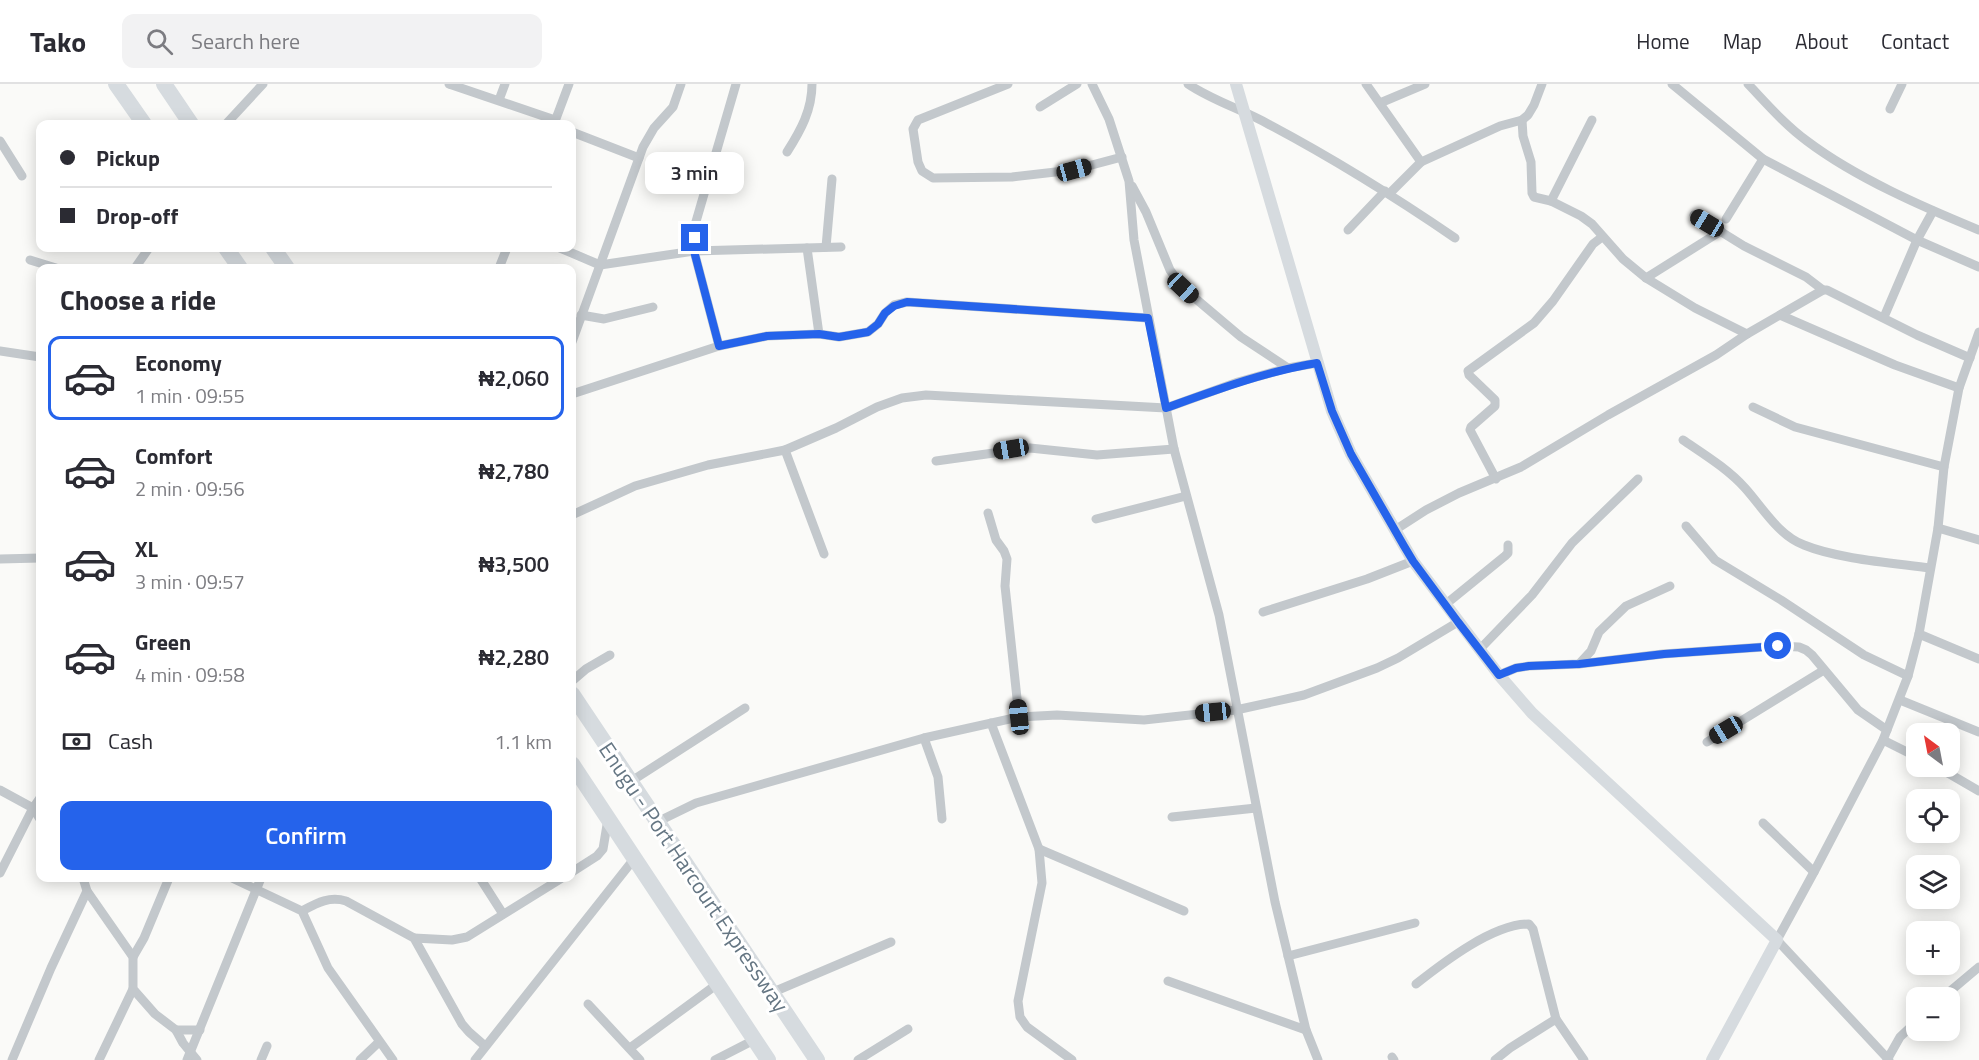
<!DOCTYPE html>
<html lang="en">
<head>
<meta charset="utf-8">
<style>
  :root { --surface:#fff; --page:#f2f2f3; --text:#2b2b33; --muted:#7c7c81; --line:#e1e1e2; --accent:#2563eb }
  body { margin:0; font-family:"Titillium Web",sans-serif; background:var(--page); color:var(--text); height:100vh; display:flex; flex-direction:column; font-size:22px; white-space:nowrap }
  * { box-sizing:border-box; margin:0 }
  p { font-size:20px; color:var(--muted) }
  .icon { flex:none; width:33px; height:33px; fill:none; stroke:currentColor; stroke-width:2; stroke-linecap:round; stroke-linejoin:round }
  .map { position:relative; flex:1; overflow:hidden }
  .drawer { position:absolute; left:36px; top:180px; width:540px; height:618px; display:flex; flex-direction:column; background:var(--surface); border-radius:12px; box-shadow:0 3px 15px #0003 }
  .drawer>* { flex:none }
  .guide { position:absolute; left:36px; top:36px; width:540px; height:132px; border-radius:12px; box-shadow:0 3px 15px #0003; display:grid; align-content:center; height:132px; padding:0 24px; background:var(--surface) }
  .needle { width:39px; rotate:328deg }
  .tools { position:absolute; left:1906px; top:639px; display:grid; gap:12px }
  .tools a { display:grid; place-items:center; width:54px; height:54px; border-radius:12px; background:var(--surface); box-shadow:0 3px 15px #0003; font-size:30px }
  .end { position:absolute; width:27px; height:27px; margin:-14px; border:8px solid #2563eb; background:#fff; box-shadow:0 0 0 3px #fff }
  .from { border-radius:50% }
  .bubble { position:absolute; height:42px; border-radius:12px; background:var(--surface); box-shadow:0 3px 15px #0003; font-size:20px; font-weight:600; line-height:42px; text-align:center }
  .car { position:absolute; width:18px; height:36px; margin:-18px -9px; border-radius:8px; box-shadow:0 0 4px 2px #0007; background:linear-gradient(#222 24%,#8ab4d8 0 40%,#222 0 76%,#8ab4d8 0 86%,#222 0) }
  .guide b { display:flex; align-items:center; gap:21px; height:57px; font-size:22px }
  .guide b+b { border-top:2px solid var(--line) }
  .guide i { width:15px; height:15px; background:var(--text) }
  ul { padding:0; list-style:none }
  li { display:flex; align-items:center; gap:18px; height:84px; margin:0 12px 9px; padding:0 12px; border:3px solid transparent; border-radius:12px }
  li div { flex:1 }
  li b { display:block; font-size:22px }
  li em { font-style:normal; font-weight:600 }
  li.active { border-color:var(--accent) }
  li>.icon { width:54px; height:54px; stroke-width:1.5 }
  h2 { padding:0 24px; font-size:27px; line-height:72px }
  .pay { display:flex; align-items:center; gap:15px; height:66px; padding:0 24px; font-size:22px }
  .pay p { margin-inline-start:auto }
  .cta { display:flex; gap:12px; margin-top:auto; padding:12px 24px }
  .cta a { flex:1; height:69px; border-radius:12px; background:var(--accent); color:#fff; font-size:24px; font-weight:600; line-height:69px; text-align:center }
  header { display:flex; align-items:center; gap:36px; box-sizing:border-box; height:84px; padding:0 30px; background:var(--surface); border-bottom:2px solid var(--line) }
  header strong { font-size:28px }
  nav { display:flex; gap:33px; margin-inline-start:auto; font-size:21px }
  .search { width:420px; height:54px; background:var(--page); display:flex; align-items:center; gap:15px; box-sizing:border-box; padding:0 21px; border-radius:12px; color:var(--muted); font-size:22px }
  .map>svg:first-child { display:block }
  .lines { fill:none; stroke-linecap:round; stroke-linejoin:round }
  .street { stroke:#c3c8cc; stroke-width:9 }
  .secondary { stroke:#d6dbdf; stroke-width:12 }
  .highway { stroke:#d6dbdf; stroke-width:16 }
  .route { stroke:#2563eb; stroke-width:8 }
  .labels { text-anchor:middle; stroke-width:6; stroke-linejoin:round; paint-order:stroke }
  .street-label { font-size:22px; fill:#657683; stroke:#fff }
</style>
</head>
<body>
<header>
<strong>Tako</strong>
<div class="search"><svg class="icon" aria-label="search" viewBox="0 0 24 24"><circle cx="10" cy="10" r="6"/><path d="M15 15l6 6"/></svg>Search here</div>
<nav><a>Home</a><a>Map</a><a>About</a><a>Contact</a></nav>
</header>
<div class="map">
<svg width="1979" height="976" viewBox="0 0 1979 976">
  <rect width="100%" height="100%" fill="#fafaf8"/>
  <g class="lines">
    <g class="street">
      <path d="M449,0L555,36"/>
      <path d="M1008,0L918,36L913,45L918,78L922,87L933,94L1012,93L1073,86L1122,73"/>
      <path d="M1092,0L1109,35L1129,97L1134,156L1174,365L1219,531L1275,818L1306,946L1318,976"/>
      <path d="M1188,0C1213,17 1244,26 1270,41C1334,75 1395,113 1455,154"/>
      <path d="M1366,0L1421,78"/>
      <path d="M1672,0L1763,75L1917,156L1979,183"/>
      <path d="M1748,0C1767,20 1785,41 1807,57C1856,94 1923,123 1979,146"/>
      <path d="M499,16L505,0"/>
      <path d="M1380,19L1425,0"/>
      <path d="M1040,23L1077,0"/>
      <path d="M1890,25L1902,0"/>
      <path d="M1522,36L1523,52L1531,78L1532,109L1534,113L1551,117L1581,132L1592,140L1623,175L1646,194L1695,224L1747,250"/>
      <path d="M226,40L263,0"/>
      <path d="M554,40L569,0"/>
      <path d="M572,48L639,74"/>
      <path d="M0,57L22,92"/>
      <path d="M787,68C801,46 812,26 812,0"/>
      <path d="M1132,102L1146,128L1170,186L1183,204L1241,253L1288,284"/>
      <path d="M1390,109L1421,78L1500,42L1522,36L1528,31L1534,21L1542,0"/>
      <path d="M1551,117L1592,36"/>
      <path d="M1694,131L1744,162L1806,193L1823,206"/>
      <path d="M1726,135L1763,75"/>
      <path d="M1348,146L1385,107"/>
      <path d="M826,163L832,95"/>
      <path d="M560,164L600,181L694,167L841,163"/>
      <path d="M807,164L819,250"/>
      <path d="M30,176L56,184"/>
      <path d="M135,184L149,164"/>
      <path d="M499,184L507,164"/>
      <path d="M1646,194L1721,147"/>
      <path d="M581,231L604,235L653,223"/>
      <path d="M1780,231L1895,281L1959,304"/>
      <path d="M1884,233L1917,156L1933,127"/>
      <path d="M572,258L643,63L654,44L673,23L681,0"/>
      <path d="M719,262L694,167L695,141L736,0"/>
      <path d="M0,267L40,273"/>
      <path d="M572,310L719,262L767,252L819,250L839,253L868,248L878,240L885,229L894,221L907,218L1148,234"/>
      <path d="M1753,323L1795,343L1944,383"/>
      <path d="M1683,356C1705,371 1728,385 1745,404C1763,424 1778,451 1804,461C1838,475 1893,479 1930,484"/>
      <path d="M785,366L824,470"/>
      <path d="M936,377L1030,364L1097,371L1174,365"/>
      <path d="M1496,395L1470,346L1471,343L1495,322V316L1469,291L1468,287L1534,239L1553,217L1593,160L1602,153"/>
      <path d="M988,429L996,456L1004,467L1007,475L1005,502L1019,633"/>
      <path d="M572,431L635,402L708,381L785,366L836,344L877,323L902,314L926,311L1166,324L1238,298L1288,284L1317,279"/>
      <path d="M1096,435L1186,412"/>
      <path d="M1686,442L1715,476L1781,516L1864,571L1908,592"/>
      <path d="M1938,444L1979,456"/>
      <path d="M1395,446L1426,426L1459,409L1521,383L1608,331L1716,271L1747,250L1823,206H1827L1917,251L1970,274"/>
      <path d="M0,475L40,474"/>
      <path d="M1446,520L1505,472L1508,469V461"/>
      <path d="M1263,528L1367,495L1413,477"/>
      <path d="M1919,550L1979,575"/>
      <path d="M1480,565L1532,511L1572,459L1638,395"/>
      <path d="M1579,580L1591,567L1599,548L1626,522L1670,502"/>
      <path d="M1499,591L1516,584L1529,582L1579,580L1663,570L1778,562L1799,563L1806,566L1812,571L1858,626L1887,646"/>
      <path d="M572,597L586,585L610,571"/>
      <path d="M1900,616L1979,648"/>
      <path d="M991,639L1039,765L1042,799L1018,917L1020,933L1027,943L1072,976"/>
      <path d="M924,654L938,693L942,735"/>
      <path d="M1883,656L1917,673"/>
      <path d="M1707,658L1824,586"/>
      <path d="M1936,682L1979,707"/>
      <path d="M630,698L745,624"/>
      <path d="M0,706L33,724L40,735"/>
      <path d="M1172,733L1256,724"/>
      <path d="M657,738L696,719L924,654L1019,633L1057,631L1144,636L1236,626L1304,611L1377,584L1398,574L1458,538"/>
      <path d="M1763,739L1814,788"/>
      <path d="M1039,765L1184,827"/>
      <path d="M572,788L597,772L603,765L608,735"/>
      <path d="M0,789L33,724L40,714"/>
      <path d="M83,794L87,807L133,873V905L155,930L176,946L183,959L197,976"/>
      <path d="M232,794L302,827L328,884L393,976"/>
      <path d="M480,794L503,830"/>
      <path d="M302,827C317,819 329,812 346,817L414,854L462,940L469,948L485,962"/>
      <path d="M414,854L452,856L467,853L562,794"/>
      <path d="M1288,872L1415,839"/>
      <path d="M133,873L144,854L169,794"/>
      <path d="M1168,897L1306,946"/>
      <path d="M1416,900C1444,878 1493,840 1529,840L1533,845L1556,935"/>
      <path d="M771,909L891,858"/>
      <path d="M1942,914L1979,883"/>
      <path d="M588,920L640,976"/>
      <path d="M176,946H200"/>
      <path d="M630,964L716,901"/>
      <path d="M1392,973L1394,976"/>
      <path d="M12,976L51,884L87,807"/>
      <path d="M99,976L133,905"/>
      <path d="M187,976L261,794"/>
      <path d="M261,976L267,962"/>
      <path d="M360,976L379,958"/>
      <path d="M475,976L634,775"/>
      <path d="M715,976L754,956"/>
      <path d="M858,976L908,945"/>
      <path d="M1495,976L1510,964L1556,935L1584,976"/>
      <path d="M1887,976L1900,953L1917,937"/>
      <path d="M1889,976L1777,856L1814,788L1883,656L1908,592L1919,550L1938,444L1944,383L1959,304L1979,248"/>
    </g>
    <path class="secondary" d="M1236,0L1332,327L1351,370L1413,477L1499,591L1532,629L1777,856L1712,976"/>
    <g class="highway">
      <path d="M116,0L144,40"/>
      <path d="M164,0L191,40"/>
      <path d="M226,164L240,184"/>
      <path d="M273,164L287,184"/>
      <path d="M572,610L817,976"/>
      <path d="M572,680L768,976"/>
    </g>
  </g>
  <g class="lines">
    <path class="route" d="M695,154L694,167L719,262L767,252L819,250L839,253L868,248L878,240L885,229L894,222L907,218L1148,234L1166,324C1216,306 1264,288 1317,279L1332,327L1351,370L1404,462L1413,477L1458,538L1499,591L1516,584L1529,582L1579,580L1664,570L1778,562"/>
  </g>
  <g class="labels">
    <g class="street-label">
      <text transform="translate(694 793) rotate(56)" y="8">Enugu - Port Harcourt Expressway</text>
    </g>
  </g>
</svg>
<div class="tools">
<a><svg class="needle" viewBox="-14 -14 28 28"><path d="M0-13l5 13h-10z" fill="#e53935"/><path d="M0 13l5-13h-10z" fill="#7c7c81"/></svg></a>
<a><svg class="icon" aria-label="locate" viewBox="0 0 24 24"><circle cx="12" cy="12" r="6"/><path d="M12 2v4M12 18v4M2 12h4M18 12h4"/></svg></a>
<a><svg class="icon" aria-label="layers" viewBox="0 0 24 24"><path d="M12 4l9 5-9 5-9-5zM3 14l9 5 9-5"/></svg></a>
<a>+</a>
<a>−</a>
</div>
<i class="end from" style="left:1778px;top:562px"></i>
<i class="end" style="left:695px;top:154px"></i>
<div class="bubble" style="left:645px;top:68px;width:99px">3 min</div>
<i class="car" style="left:1074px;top:86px;rotate:75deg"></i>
<i class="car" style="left:1707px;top:139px;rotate:301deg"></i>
<i class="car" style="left:1183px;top:204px;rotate:133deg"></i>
<i class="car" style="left:1011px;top:365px;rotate:261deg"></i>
<i class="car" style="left:1213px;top:628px;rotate:264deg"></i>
<i class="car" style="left:1019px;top:633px;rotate:354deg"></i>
<i class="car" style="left:1726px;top:646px;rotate:239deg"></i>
<div class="guide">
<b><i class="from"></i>Pickup</b>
<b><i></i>Drop-off</b>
</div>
<section class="drawer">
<h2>Choose a ride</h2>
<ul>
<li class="active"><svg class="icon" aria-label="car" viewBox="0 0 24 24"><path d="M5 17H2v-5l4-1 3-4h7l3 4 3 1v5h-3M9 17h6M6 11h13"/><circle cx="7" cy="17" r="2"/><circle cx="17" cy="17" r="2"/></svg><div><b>Economy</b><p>1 min · 09:55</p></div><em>₦2,060</em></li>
<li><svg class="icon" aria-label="car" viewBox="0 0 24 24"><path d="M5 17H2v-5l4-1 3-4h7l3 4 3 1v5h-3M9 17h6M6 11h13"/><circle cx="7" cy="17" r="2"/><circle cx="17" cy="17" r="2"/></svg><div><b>Comfort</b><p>2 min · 09:56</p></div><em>₦2,780</em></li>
<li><svg class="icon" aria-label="car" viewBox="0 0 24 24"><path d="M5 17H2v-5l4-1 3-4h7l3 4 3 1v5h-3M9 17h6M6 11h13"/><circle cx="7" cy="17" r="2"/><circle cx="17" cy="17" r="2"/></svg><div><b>XL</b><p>3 min · 09:57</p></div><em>₦3,500</em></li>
<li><svg class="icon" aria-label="car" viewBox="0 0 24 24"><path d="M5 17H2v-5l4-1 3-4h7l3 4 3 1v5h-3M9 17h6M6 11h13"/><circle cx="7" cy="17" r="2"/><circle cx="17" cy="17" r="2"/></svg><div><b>Green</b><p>4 min · 09:58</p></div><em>₦2,280</em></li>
</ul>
<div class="pay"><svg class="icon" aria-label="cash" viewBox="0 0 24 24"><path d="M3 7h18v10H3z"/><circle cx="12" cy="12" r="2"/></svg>Cash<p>1.1 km</p></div>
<div class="cta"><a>Confirm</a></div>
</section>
</div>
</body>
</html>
